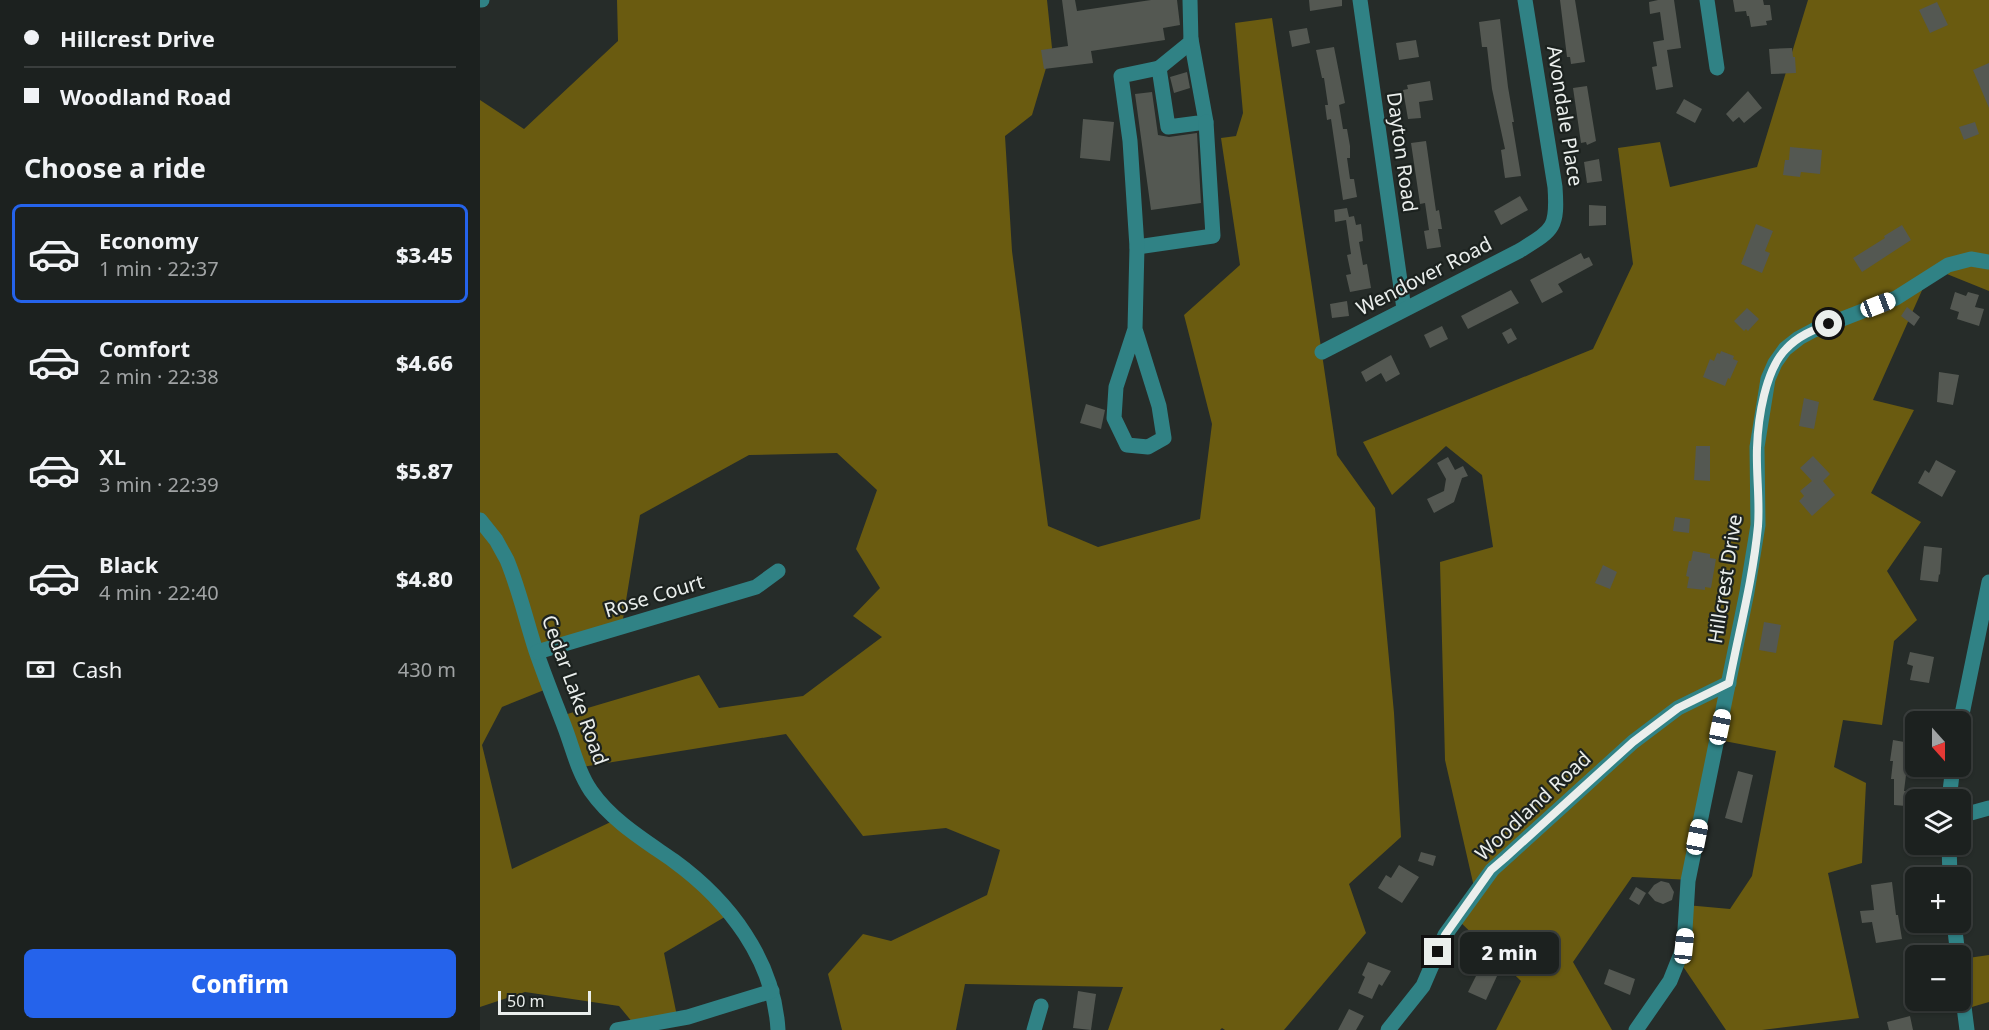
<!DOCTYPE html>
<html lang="en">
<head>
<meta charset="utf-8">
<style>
  :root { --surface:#1c211f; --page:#292e2c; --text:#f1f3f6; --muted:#a0a3a4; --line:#3a3e3d; --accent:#2563eb }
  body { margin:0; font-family:"Noto Sans",sans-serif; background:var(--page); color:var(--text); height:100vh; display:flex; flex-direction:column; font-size:22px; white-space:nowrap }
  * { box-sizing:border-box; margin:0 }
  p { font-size:20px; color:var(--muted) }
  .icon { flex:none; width:33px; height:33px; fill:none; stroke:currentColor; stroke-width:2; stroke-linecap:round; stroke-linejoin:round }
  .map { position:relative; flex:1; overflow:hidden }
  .sheet { display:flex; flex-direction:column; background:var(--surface); width:480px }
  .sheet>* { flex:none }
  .top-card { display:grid; align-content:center; height:132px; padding:0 24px; background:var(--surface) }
  .needle { width:39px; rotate:159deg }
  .tools { position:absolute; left:1425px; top:711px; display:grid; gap:12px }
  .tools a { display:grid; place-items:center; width:66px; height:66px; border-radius:9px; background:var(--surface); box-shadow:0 2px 4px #0004,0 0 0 2px var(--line); font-size:30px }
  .scale { position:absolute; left:18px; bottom:15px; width:93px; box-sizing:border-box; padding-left:6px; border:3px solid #eaeeec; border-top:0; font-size:16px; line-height:21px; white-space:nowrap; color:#eaeeec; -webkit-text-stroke:4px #1c221f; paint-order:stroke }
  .end { position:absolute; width:27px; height:27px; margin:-14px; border:8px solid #eaeeec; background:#111; box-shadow:0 0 0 3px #111 }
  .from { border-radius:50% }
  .bubble { position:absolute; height:42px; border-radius:9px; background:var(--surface); box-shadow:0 2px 4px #0004,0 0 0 2px var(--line); font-size:20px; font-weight:800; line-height:42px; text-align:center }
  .car { position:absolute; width:18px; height:36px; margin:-18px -9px; border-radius:8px; box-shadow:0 0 4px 2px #0007; background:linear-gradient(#fff 24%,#345 0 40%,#fff 0 76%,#345 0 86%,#fff 0) }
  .top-card b { display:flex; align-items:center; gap:21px; height:57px; font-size:22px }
  .top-card b+b { border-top:2px solid var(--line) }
  .top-card i { width:15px; height:15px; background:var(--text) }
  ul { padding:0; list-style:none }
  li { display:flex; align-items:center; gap:18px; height:99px; margin:0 12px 9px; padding:0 12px; border:3px solid transparent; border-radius:9px }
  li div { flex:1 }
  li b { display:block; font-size:22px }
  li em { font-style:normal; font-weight:800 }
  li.on { border-color:var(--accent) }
  li>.icon { width:54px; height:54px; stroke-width:1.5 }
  h2 { padding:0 24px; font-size:27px; line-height:72px }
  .pay { display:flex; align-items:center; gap:15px; height:66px; padding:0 24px; font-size:22px }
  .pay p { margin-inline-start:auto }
  .primary-button { display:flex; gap:12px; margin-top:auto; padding:12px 24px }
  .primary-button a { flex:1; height:69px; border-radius:9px; background:var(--accent); color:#fff; font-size:24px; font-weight:800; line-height:69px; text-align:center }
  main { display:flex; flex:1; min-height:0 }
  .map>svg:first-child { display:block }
  .forest { fill:#6a5b10 }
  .building { fill:#545852 }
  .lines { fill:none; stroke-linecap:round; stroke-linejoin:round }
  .minor { stroke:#308285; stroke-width:15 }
  .route { stroke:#eaeeec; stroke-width:8 }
  .labels { text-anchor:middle; stroke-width:4.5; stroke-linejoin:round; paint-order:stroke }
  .street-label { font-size:20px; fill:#eaeeec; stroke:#1c221f }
</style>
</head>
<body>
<main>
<section class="sheet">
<div class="top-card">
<b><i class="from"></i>Hillcrest Drive</b>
<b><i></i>Woodland Road</b>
</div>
<h2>Choose a ride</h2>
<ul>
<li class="on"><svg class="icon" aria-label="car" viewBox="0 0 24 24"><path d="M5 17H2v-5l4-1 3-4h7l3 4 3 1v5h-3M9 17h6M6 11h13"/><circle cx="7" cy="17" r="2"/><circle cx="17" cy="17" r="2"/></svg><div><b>Economy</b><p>1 min · 22:37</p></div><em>$3.45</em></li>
<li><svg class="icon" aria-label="car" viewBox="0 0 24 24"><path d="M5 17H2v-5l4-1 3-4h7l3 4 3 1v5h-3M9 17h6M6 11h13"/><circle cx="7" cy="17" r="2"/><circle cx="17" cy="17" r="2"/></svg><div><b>Comfort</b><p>2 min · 22:38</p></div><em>$4.66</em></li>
<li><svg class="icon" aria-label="car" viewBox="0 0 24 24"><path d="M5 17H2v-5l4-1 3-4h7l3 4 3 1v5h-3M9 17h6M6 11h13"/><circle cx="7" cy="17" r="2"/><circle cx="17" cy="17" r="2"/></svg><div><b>XL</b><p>3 min · 22:39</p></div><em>$5.87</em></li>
<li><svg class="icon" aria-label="car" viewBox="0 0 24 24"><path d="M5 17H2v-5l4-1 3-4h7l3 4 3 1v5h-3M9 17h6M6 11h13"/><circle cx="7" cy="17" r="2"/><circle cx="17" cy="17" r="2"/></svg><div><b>Black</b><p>4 min · 22:40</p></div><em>$4.80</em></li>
</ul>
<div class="pay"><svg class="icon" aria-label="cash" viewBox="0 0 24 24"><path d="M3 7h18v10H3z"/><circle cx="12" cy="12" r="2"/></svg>Cash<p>430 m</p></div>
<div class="primary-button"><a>Confirm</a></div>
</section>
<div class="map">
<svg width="1509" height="1030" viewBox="0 0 1509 1030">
  <rect width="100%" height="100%" fill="#262c29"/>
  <g class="forest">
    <path d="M137,0H567L572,48L552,115L525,136L532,251L568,526L618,547L720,519L732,424L704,315L760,265L741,138L756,136L763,113L755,23L792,18L857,455L895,508L914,713L921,837L869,884L886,933L804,1030H745L742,1028L740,1030H628L643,987L485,984L476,1030H362L348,974L383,934L411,941L507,895L520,850L466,828L383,836L306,734L102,767L84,715L219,675L239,708L323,696L402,637L373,616L400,588L376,549L397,490L357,453L269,455L160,515L141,631L64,655L74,686L22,707L2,745L32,869L137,819L248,915L184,953L198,1021L158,1029L139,1006L45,992L0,1007V100L44,129L138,41Z"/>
    <path d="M1328,0H1509V291L1452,268L1393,400L1434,410L1391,493L1441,522L1407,571L1437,620L1414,641L1402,725L1363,720L1354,767L1386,783L1382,863L1348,873L1379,1018L1282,1030H1246L1200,962L1206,905L1250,909L1272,876L1296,751L1239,740L1211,880L1152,877L1093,962L1132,1030H1016L1041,981L974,916L994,887L965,760L960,562L1013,547L1002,475L966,446L912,495L883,442L1113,349L1153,264L1138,148L1180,142L1190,187L1277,167Z"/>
    <path d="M1509,955V1002L1478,1011L1480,1000L1481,959Z"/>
  </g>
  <g class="building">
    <path d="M582,0H595L597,11L671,0H697L700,25L683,28L685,40L611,51L613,63L564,69L561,50L588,46Z"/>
    <path d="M829,0H862V6L830,11Z"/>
    <path d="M1080,0H1095L1105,62L1091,64L1090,57H1087Z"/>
    <path d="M1178,0H1194L1201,48L1187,50L1193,87L1176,90L1172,67L1177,66L1173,42L1184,40L1180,12L1170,14L1169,2Z"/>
    <path d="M1253,0H1283L1284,5H1290L1292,20L1286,21L1287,25L1271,27L1269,16H1267L1266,11L1255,12Z"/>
    <path d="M1457,2L1468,25L1450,33L1439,10Z"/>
    <path d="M1020,19L1028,87L1034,122H1032L1041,176L1025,178L1021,150L1025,149L1012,89L1007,47H1002L999,22Z"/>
    <path d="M827,28L830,43L812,47L809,31Z"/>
    <path d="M936,40L939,57L919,60L916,43Z"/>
    <path d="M854,47L865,103L859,105L863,129H867L870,146V158H867L870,179H874L877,197L863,200L851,119L847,120L845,105H848L844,78H842L836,50Z"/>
    <path d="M1312,48L1313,57H1315L1316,73L1291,74L1289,49Z"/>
    <path d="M1509,63V108L1493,70Z"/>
    <path d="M707,72L710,88L694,93L690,77Z"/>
    <path d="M950,81L953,100L939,102L941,118L928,119L923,90L928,89L927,85Z"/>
    <path d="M1107,86L1116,141L1107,145L1106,142L1101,143L1093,88Z"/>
    <path d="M1268,91L1282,108L1264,123L1259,117L1253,122L1246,114Z"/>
    <path d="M672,92L678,135L689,137L717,133L721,203L671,210L655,94Z"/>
    <path d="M1204,99L1222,109L1215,123L1196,113Z"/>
    <path d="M603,119L634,122L630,161L600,158Z"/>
    <path d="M1495,122L1499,134L1484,140L1479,127Z"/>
    <path d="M946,141L956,211L959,210L962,229H958L961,247L947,249L944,231L949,230L945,203L940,204L931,143Z"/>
    <path d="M1310,147L1342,150L1340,174L1321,172L1320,177L1303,175L1305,160H1309Z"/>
    <path d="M1119,159L1122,181L1107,183L1104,162Z"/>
    <path d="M1040,196L1048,210L1021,225L1014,211Z"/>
    <path d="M1109,205L1126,206V225L1109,226Z"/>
    <path d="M867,208L869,217L874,216L876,225L881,224L883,241L879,242L883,265L887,264L891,288L870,292L866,275L871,274L867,255L871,254L866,220L855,222L854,210Z"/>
    <path d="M1276,224L1293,231L1285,251L1290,253L1282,273L1261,264Z"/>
    <path d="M1422,225L1431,240L1382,272L1373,258L1405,238L1404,236Z"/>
    <path d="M1101,253L1104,259L1109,257L1113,265L1078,284L1083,292L1062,303L1050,280Z"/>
    <path d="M1031,290L1039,303L988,329L981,316Z"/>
    <path d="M1475,292L1486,296L1488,292L1499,295L1495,307L1504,309L1499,326L1477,319L1479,312L1470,309Z"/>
    <path d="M867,301L869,316L852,318L850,304Z"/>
    <path d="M1427,307L1440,317L1434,326L1421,316Z"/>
    <path d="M1267,308L1279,319L1268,331L1266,329L1264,331L1254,321Z"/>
    <path d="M962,326L968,339L950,348L944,335Z"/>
    <path d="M1031,328L1037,339L1028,344L1022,333Z"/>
    <path d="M1241,351L1254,356L1253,359L1258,361L1250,379L1248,378L1245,386L1223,377L1230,359L1234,361L1237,353L1240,354Z"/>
    <path d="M911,355L920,374L906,382L901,373L886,382L881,372Z"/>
    <path d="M1459,372L1479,375L1473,405L1457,402Z"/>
    <path d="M1324,398L1339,402L1334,429L1319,426Z"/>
    <path d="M606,404L625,410L621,429L600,423Z"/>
    <path d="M1216,446H1230V481L1214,480Z"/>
    <path d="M1333,456L1350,474L1343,481L1355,495L1332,516L1319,501L1324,496L1320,491L1332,481L1320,468Z"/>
    <path d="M968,457L975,470L983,466L988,476L982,478L974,502L954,513L947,499L964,491L966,479L957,463Z"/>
    <path d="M1456,460L1476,471L1462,497L1438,483L1445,470L1449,473Z"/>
    <path d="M1195,517L1210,519L1209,533L1193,531Z"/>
    <path d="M1444,546L1462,548L1460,575L1459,574L1458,582L1440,580Z"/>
    <path d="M1213,551L1230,554V558L1236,559L1231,588L1225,587V590L1207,588L1209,577L1206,576L1209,561H1211Z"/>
    <path d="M1123,565L1137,572L1130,589L1115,583Z"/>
    <path d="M1284,622L1301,625L1296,653L1279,650Z"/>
    <path d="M1430,652L1454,657L1449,683L1430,680L1433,666L1427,664Z"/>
    <path d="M1413,740L1430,743L1424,791H1426V806L1414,805V779H1411L1413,761H1410Z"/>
    <path d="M1258,771L1273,775L1262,823L1245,818Z"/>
    <path d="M941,852L956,856L953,866L938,861Z"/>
    <path d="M919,865L939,877L922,903L898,888L906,875L911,878Z"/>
    <path d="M1181,881L1189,883L1194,892L1192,900L1183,904L1175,901L1168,893L1174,885Z"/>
    <path d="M1412,882L1416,915H1418L1422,939L1396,943L1392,922L1382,923L1380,911L1394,910L1391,885Z"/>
    <path d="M1156,887L1166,893L1159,905L1149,899Z"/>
    <path d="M888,962L911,971L902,986L899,984L892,999L878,993L885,977L882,975Z"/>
    <path d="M1000,968L1017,976L1006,1000L988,992Z"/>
    <path d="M1129,969L1155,979L1150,995L1124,984Z"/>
    <path d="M598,991L616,994L611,1030L593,1028Z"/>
    <path d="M869,1009L884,1016L876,1030H858Z"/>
    <path d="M1430,1016L1433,1030H1409L1407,1022Z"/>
  </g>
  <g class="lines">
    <g class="minor">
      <path d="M0,0H2"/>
      <path d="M880,0L924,309"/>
      <path d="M1227,0L1237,68"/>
      <path d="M679,68L688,127L726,122L711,39"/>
      <path d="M657,247L733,236L726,122"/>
      <path d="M655,329L679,406L684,438L668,447L647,445L634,418L636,387L655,329L657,247L650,141L641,76L679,68L711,42L710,0"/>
      <path d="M842,352L1039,251C1073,230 1078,229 1075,187L1045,0"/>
      <path d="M0,520L16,540L27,560C39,589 46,620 56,651C65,677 75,702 85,728C93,749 98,772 111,791C132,821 164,840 194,861C249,901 294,960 298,1030"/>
      <path d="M57,652L276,587L298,571"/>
      <path d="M1480,724L1509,582"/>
      <path d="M1469,800L1473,766"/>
      <path d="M1480,816L1509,808"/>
      <path d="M1469,844L1470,878"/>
      <path d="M1474,922L1478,956"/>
      <path d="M1480,975L1487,1030"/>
      <path d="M137,1030L208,1017L292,991"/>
      <path d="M554,1030L561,1006"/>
      <path d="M908,1030L943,986L965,935L1012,870L1153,742L1198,708L1249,683"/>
      <path d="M1156,1030L1190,981L1204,946L1208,881L1267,592L1278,525L1277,447L1288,379L1295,363L1305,349L1319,338L1334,330L1416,298L1468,265L1491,259L1509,262"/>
    </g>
  </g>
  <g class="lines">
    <path class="route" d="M958,952L965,935L1011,870L1025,858L1153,742L1198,708L1249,683C1259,631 1273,579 1278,526C1280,500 1276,474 1277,448C1278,419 1285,370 1306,349C1318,336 1333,330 1349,324"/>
  </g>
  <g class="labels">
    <g class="street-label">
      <text transform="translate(1085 116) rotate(81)" y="7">Avondale Place</text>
      <text transform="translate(922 152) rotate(82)" y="7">Dayton Road</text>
      <text transform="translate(944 276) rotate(-27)" y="7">Wendover Road</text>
      <text transform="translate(1245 579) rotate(-81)" y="7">Hillcrest Drive</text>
      <text transform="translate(174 596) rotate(-17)" y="7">Rose Court</text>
      <text transform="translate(95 690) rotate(70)" y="7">Cedar Lake Road</text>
      <text transform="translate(1053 806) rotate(-43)" y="7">Woodland Road</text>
    </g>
  </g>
</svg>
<div class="tools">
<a><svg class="needle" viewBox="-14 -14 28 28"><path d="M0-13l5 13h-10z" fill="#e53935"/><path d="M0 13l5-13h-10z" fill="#a0a3a4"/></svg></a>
<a><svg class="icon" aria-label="layers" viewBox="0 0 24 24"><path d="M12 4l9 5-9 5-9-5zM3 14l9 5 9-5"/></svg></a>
<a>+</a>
<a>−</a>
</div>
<div class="scale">50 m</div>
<i class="end from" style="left:1349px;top:324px"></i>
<i class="end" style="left:958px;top:952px"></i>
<div class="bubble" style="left:980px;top:932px;width:99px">2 min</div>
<i class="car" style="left:1398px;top:305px;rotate:69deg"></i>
<i class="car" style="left:1240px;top:727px;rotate:12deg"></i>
<i class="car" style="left:1217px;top:837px;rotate:11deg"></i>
<i class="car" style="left:1204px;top:946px;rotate:6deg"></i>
</div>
</main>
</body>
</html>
